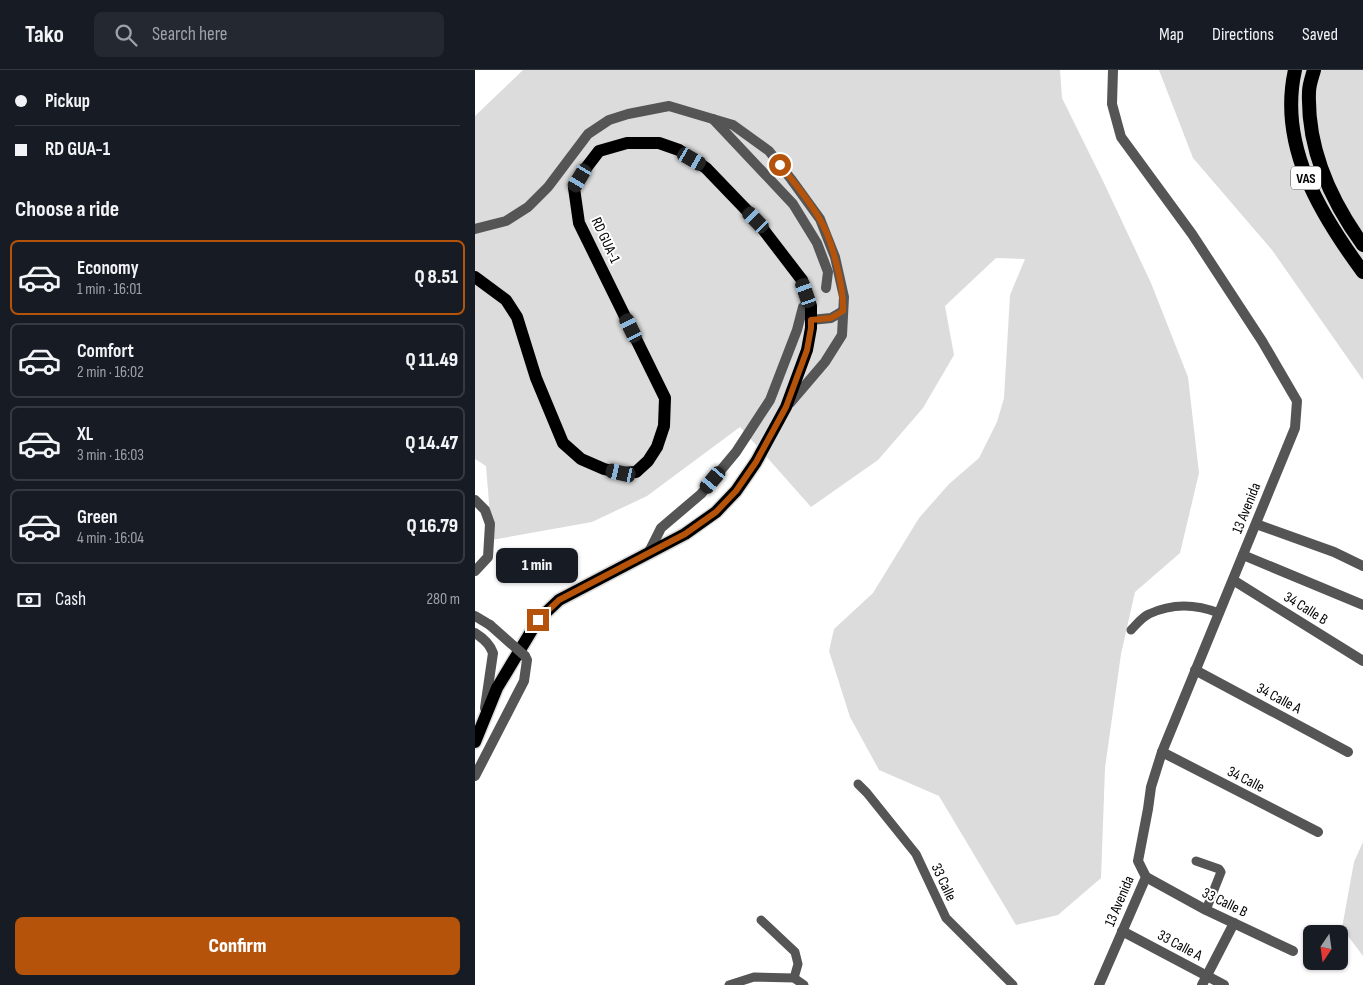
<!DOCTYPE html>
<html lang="en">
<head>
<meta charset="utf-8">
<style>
  :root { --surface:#171b24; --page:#242831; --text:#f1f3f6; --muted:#9ea1a6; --line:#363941; --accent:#b45309 }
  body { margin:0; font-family:"Sofia Sans Condensed",sans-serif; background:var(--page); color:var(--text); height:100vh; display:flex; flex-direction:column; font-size:19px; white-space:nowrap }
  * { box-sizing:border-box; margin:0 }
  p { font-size:16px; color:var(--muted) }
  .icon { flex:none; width:28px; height:28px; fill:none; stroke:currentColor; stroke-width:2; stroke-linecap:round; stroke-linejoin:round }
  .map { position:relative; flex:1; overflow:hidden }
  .details { display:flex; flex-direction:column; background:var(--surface); width:475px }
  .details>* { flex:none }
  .hud { display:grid; align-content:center; height:110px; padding:0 15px; background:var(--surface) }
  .needle { width:32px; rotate:193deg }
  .buttons { position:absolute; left:828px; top:855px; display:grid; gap:10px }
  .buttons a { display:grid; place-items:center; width:45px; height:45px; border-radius:8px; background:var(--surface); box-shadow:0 1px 4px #0004; font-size:25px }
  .end { position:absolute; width:22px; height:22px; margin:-11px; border:6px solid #b45309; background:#fff; box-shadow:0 0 0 2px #fff }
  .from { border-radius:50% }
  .bubble { position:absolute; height:35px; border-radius:8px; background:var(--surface); box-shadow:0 1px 4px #0004; font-size:16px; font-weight:800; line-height:35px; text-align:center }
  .car { position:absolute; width:15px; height:30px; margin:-15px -8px; border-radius:6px; box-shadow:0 0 4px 1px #0007; background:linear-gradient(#222 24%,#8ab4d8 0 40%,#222 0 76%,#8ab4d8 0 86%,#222 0) }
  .hud b { display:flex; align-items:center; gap:18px; height:48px; font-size:19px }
  .hud b+b { border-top:1px solid var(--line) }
  .hud i { width:12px; height:12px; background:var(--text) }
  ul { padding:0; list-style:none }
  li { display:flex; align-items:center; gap:15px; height:75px; margin:0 10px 8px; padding:0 5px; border:2px solid var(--line); border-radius:8px }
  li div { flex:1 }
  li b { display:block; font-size:19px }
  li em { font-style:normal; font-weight:800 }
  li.active { border-color:var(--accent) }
  li>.icon { width:45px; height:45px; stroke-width:1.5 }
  h2 { padding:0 15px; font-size:22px; line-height:60px }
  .pay { display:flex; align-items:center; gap:12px; height:55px; padding:0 15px; font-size:19px }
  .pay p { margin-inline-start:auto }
  .primary-button { display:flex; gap:10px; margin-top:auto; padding:10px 15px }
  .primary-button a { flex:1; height:58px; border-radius:8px; background:var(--accent); color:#fff; font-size:20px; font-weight:800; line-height:58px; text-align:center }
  header { display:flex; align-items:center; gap:30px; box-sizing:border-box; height:70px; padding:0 25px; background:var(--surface); border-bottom:1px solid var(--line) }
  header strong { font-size:24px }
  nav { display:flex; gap:28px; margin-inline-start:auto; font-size:18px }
  .search { width:350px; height:45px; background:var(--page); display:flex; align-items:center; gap:12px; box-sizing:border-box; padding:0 18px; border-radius:8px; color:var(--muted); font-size:19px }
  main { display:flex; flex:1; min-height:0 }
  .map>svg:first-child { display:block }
  .green { fill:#dcdcdc }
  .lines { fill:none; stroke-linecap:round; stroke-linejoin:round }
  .minor-tunnel { stroke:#d9d9d9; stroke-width:10; stroke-dasharray:10 5; stroke-linecap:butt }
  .primary-casing { stroke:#dbdbdb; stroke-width:15 }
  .trunk-casing { stroke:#dbdbdb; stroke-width:16 }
  .service { stroke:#555; stroke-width:9 }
  .minor { stroke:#555; stroke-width:10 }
  .primary { stroke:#000; stroke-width:12 }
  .trunk { stroke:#000; stroke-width:14 }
  .minor-bridge { stroke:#555; stroke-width:10 }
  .route { stroke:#b45309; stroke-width:6 }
  .labels { text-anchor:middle; stroke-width:4; stroke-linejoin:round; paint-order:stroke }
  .shield { fill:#fff; stroke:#4c4c4c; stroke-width:1 }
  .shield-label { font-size:14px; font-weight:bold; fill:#000 }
  .street-label { font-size:15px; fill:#000; stroke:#fff }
</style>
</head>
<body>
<header>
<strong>Tako</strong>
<div class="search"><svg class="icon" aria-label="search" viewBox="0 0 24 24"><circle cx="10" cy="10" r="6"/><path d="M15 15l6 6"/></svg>Search here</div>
<nav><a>Map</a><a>Directions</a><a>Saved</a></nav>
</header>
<main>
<section class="details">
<div class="hud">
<b><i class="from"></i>Pickup</b>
<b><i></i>RD GUA-1</b>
</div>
<h2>Choose a ride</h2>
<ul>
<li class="active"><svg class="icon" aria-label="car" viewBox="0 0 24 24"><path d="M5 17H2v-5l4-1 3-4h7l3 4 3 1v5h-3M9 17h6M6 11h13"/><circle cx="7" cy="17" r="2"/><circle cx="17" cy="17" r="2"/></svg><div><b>Economy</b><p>1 min · 16:01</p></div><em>Q 8.51</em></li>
<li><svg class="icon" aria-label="car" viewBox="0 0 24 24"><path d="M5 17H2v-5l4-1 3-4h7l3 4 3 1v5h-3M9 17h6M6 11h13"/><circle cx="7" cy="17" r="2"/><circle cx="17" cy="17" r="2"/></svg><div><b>Comfort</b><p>2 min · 16:02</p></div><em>Q 11.49</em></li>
<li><svg class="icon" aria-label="car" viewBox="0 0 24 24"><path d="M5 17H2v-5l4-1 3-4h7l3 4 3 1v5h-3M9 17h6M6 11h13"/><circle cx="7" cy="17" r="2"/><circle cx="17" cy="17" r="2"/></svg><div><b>XL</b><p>3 min · 16:03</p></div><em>Q 14.47</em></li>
<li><svg class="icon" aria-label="car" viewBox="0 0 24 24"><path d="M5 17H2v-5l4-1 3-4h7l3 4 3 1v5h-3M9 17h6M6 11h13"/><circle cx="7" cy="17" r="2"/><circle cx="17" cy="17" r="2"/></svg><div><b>Green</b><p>4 min · 16:04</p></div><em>Q 16.79</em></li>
</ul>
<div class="pay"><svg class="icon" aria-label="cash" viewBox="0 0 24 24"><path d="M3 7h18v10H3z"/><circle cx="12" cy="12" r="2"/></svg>Cash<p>280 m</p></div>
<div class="primary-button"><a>Confirm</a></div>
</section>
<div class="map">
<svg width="888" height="915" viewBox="0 0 888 915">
  <rect width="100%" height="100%" fill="#fff"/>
  <g class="green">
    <path d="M48,0H585L587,28L628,111L676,213L713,307L724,403L705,483L660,522L646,584L630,698L626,808L583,845L541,855L464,726L404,700L375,647L354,581L359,559L398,523L444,448L474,414L504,388L522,352L529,328L535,225L550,189L521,188L470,236L479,285L448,338L403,390L336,437L265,357L172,426L117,452L17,470L11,396L0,389V46Z"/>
    <path d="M684,0H888V310L797,180L718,88Z"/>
    <path d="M888,772V886L867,858L879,792Z"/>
  </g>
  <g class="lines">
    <path class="minor-tunnel" d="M330,235L351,218"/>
    <defs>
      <path id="primary" d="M0,207L31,230L42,247L61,308L88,373L106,389L129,399L146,403L161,402L173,391L182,377L189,356L190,328L104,153L99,118L111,98L124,81L152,73H184L204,80L231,98L281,150L327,210L336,236V258L332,280L311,337L281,392L261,421L241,442L210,464L84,530L63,550L22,618L0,672"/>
      <g id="trunk">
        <path d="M820,0C803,75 845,144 888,202"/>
        <path d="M839,0C837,7 834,15 834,22C832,78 856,131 888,175"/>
      </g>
    </defs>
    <use href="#primary" class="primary-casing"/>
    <use href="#trunk" class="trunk-casing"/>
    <g class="service">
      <path d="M656,560C661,555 667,547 674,544C697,533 721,534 744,543"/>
      <path d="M383,714L392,723L441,784L471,848L538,915"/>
      <path d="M721,791L744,799L746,802L731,840"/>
      <path d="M286,850L320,882L323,894L319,908"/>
      <path d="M254,915L279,907L319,908L329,915"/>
    </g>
    <g class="minor">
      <path d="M238,49L318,134L342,173L353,202L351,218"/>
      <path d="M0,159L31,151L53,137L73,117L113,64L134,50L153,44L194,36L258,55L294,81L316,109L345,149L360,187L369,227L367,265L350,292L315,333"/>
      <path d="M336,250L356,248L368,241"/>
      <path d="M0,430L10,440L15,454L13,487L0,501"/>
      <path d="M781,454L859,482L888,496"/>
      <path d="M173,484L186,458L226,424L261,382L295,330L322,260L328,237"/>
      <path d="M768,485L888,535"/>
      <path d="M758,510L888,591"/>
      <path d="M0,546L15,555"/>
      <path d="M0,563C8,568 15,574 18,583L10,638"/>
      <path d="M720,600L873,682"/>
      <path d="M687,682L843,762"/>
      <path d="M0,706L49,611L52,590L50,586"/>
      <path d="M671,807L731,840L818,881"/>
      <path d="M647,861L749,915"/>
      <path d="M624,915L671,807L663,791L673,739L676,717L687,682L820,358L822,331L787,271L717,164L646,67L637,34L638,0"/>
      <path d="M727,915L759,853"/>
    </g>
    <use href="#primary" class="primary"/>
    <use href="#trunk" class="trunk"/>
    <path class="minor-bridge" d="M15,555L50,586"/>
  </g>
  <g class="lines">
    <path class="route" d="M63,550L84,530L210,464L241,442L261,421L281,392L311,337L332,280L336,258V250L356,248L368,241C369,217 357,168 344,148C333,129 319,112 305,95"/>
  </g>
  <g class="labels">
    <rect class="shield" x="816" y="96.5" width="30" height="23" rx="4"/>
    <g class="shield-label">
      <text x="831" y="113">VAS</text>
    </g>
    <g class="street-label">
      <text transform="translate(131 170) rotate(65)" y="5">RD GUA-1</text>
      <text transform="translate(771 438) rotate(-68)" y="5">13 Avenida</text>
      <text transform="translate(831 538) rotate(32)" y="5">34 Calle B</text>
      <text transform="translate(804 628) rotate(28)" y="5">34 Calle A</text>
      <text transform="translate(771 709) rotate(27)" y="5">34 Calle</text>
      <text transform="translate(469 812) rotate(65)" y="5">33 Calle</text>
      <text transform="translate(644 831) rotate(-67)" y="5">13 Avenida</text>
      <text transform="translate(750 832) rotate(26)" y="5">33 Calle B</text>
      <text transform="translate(705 875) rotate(28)" y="5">33 Calle A</text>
    </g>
  </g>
</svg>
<div class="buttons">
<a><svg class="needle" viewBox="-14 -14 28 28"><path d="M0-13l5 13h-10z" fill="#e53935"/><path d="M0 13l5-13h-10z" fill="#9ea1a6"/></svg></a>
</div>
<i class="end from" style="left:305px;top:95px"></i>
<i class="end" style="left:63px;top:550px"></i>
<div class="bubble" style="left:21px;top:478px;width:82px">1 min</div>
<i class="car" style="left:217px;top:89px;rotate:120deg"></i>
<i class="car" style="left:105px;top:108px;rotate:211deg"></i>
<i class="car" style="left:281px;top:150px;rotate:316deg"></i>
<i class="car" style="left:331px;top:223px;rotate:341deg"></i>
<i class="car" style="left:156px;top:258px;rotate:334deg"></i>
<i class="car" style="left:146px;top:403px;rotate:283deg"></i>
<i class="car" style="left:238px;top:410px;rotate:220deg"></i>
</div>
</main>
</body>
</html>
